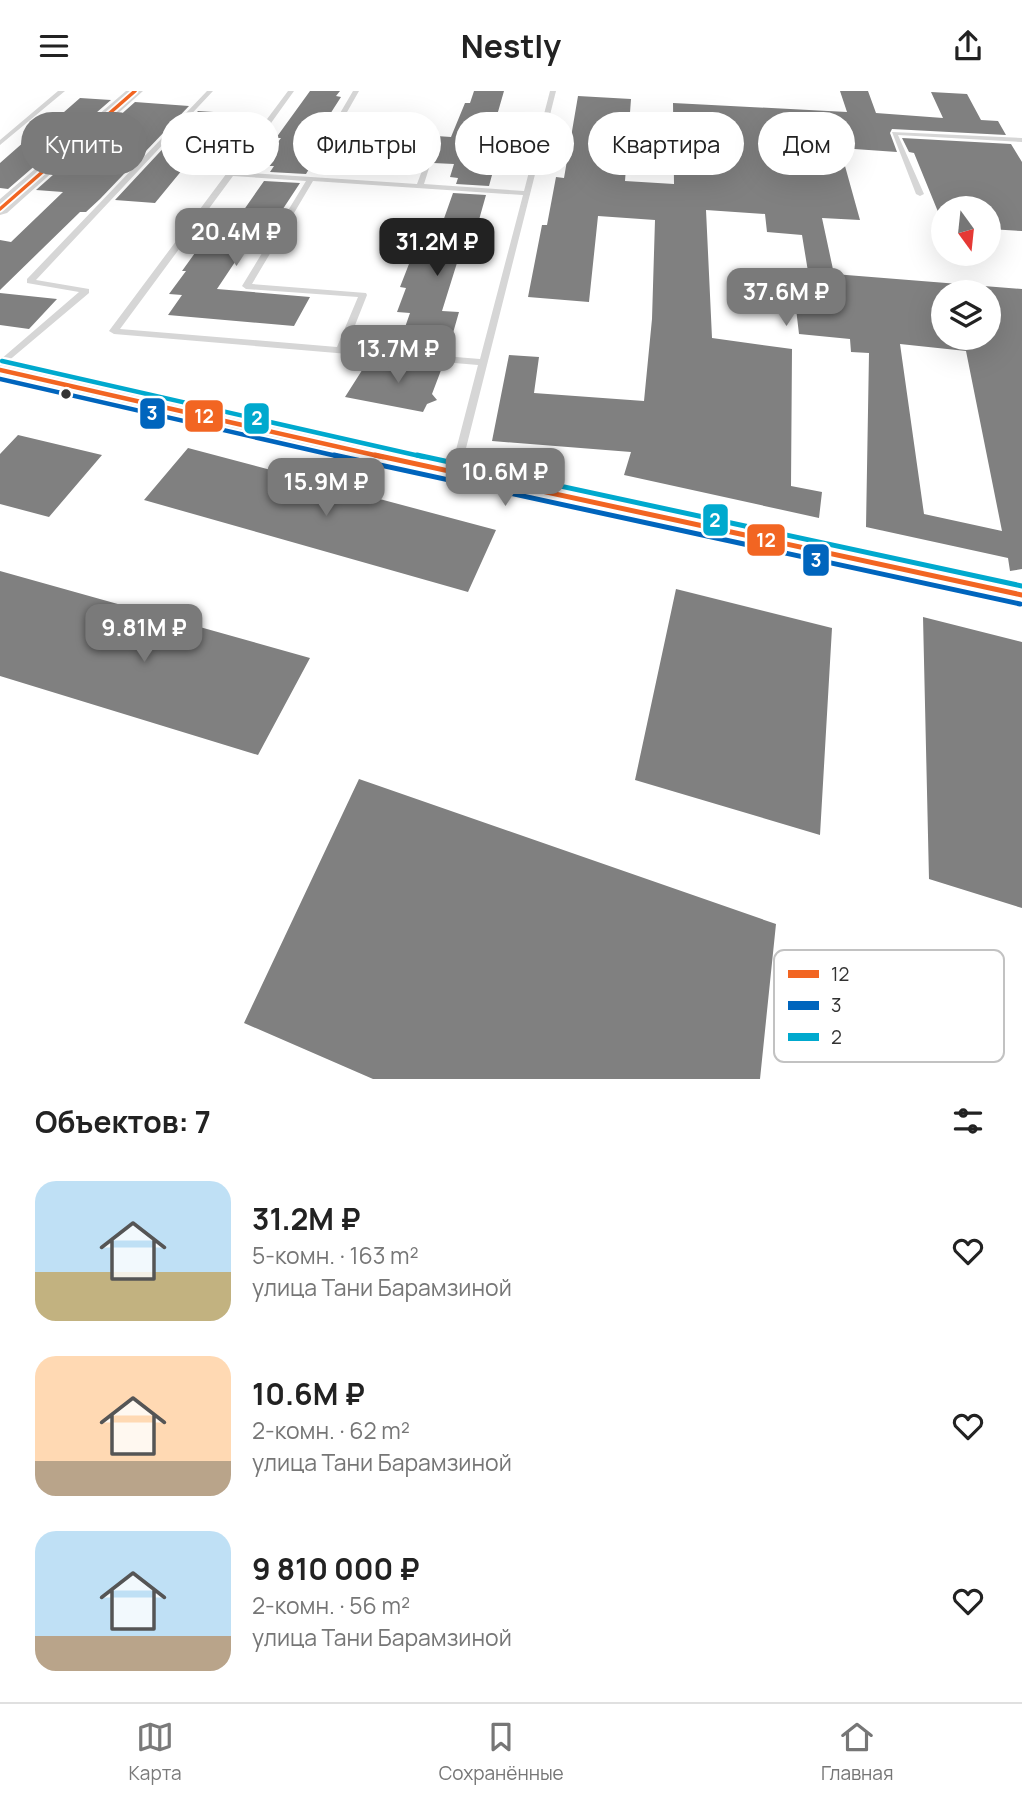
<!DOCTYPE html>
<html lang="ru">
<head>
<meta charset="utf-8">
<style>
  :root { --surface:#fff; --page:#f6f6f6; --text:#222; --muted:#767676; --line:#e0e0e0; --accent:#7a7a7a }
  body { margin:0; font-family:Manrope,sans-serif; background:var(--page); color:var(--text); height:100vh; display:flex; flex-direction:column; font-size:26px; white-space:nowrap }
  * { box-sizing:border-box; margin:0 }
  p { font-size:23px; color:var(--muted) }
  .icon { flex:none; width:38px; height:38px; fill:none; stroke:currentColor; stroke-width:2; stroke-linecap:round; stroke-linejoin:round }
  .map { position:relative; height:988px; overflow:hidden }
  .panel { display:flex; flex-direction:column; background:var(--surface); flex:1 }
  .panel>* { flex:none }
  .guide { position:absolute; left:21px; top:21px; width:980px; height:63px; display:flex; gap:14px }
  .needle { width:46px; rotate:165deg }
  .buttons { position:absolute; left:931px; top:105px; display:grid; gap:14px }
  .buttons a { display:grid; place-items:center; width:70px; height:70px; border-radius:50%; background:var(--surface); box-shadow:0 7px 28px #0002; font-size:35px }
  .price { position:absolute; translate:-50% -60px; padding:0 16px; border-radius:14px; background:var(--accent); color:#fff; font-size:23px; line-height:46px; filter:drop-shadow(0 2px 4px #0008) }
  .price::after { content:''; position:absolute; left:50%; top:42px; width:21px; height:16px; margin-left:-10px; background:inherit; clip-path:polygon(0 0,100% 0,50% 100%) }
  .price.active { background:#222; color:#fff }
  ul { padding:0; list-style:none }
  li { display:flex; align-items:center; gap:21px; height:175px; padding:0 35px }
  li span { display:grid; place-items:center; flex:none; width:196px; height:140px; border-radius:21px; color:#555 }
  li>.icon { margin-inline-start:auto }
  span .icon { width:84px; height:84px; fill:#fffc; stroke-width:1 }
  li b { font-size:30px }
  h2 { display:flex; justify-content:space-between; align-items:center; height:84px; padding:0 35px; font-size:30px }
  .tag { padding:0 24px; border-radius:32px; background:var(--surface); box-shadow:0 7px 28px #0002; font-size:24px; line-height:63px }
  .tag.active { background:var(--accent); color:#fff }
  header { display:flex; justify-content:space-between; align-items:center; height:91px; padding:0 35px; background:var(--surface); font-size:32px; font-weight:700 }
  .menu { display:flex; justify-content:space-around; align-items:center; height:98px; border-top:2px solid var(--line); background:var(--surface); font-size:19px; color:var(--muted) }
  .menu a { display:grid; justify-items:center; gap:4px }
  .menu .active { color:var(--accent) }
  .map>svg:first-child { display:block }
</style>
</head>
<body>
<header><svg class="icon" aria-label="menu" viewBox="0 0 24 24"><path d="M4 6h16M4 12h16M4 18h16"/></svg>Nestly<svg class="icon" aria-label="share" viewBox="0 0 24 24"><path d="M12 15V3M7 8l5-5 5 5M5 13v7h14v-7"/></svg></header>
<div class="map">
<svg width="1022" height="988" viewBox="0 0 1022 988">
  <rect width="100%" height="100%" fill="#fff"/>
  <path fill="#808080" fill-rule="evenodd" d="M310 0H340L336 5 341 6 307 59 320 60 306 83 270 81 274 75H267L275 63H269L281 47H276Z
    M474 0H504L483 73H495L489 95 456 93 458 87 450 86 454 73 433 72 438 59 435 55 402 53 407 43 451 46 465 12H470Z
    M840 0H868L876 22 943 27 931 1 967 3 981 29 998 30 1006 44 892 38 890 42 897 61 840 57 860 129 822 127 834 183 1022 198V478L1010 480 1008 467 866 436 869 262 851 261 850 248 799 243 795 209 813 211 802 144 767 141 765 123 706 119 712 247 792 258 791 395 822 401 819 427 624 384 631 361 492 350 509 264 539 266 534 302 644 310 652 228 655 129 598 125 589 211 528 206 542 134H547L556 86 564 87 578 5 631 8 625 90 674 93 673 12 847 21ZM943 201H989V247H943ZM900 253 966 260 1002 440 924 423Z
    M80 7 111 9 8 98 0 97V72L25 50H31Z
    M135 11 189 15 100 108 86 121H80L0 199V149L11 151 63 101 36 99Z
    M198 20 229 22 155 112 115 109Z
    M902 47 1011 53 1022 71V140L989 138V117H943V133L914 62 909 61Z
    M264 90 300 92 275 130 263 129 217 198 310 206 294 235 168 224 182 204 169 203 186 180H182L210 141H215L229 122 241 123Z
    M453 102 486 104 475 143H466L442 220 459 221 447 263 397 259 410 222 397 221 406 197 400 196 416 155 422 156 429 136H441Z
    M0 202 57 208 29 238 0 234Z
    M393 269 443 274 432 303 437 309 427 313 423 321 345 306 366 273 390 277Z
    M18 344 102 364 49 426 0 413V363Z
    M188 357 496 439 468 501 144 409Z
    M0 480 310 567 258 664 0 585Z
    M676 498 832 537 820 744 635 689Z
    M923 526 1022 551V817L929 788Z
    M359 688 776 833 760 988H373L244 932Z"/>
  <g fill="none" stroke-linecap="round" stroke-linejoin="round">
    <path fill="#d6d6d6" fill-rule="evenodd" d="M58 0H65L0 54V49Z
      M207 0H213L36 189 89 198V202L0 277V269L79 201 27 192V188Z
      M288 0H294L236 81 417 93 429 61 325 55 322 53 353 0H359L330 51 435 58 424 93 524 100 550 0H556L459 385H451L450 382 478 274 114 243 109 240ZM233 85 306 90 242 195 246 198 358 206 337 256 120 238ZM313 90 523 104 480 268 346 257 367 204 366 202 252 193Z
      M892 41 1022 47V51L898 44 924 103 920 105 916 103Z"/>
    <path fill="#d6d6d6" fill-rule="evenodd" d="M126 0H143L7 122 0 124V108Z
      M0 271 455 372 1022 491V517L455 392 0 287Z"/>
    <g stroke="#fff" stroke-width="7">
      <path id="bus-1-far2" d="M0 118 135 0"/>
    </g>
    <g stroke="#fff" stroke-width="9">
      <path id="bus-1-far1" d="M0 279 383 366"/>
    </g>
    <g stroke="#fff" stroke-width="10">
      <path id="bus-1" d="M375 364 1022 504"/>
    </g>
    <g stroke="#fff" stroke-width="9">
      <path id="bus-2-far1" d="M0 288 341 366"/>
    </g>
    <g stroke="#fff" stroke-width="10">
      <path id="bus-2" d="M334 364 1020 513"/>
    </g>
    <g stroke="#fff" stroke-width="9">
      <path id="bus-3-far1" d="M2 270 424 366"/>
    </g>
    <g stroke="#fff" stroke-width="10">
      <path id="bus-3" d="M417 364 1022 495"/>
    </g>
    <use href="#bus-1-far2" stroke="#f26522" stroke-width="3.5"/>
    <use href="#bus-1-far1" stroke="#f26522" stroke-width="4.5"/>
    <use href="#bus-1" stroke="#f26522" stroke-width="5"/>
    <use href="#bus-2-far1" stroke="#0065bd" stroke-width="4.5"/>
    <use href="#bus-2" stroke="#0065bd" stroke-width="5"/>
    <use href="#bus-3-far1" stroke="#00a9ce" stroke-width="4.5"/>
    <use href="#bus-3" stroke="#00a9ce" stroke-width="5"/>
  </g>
  <circle fill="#323232" stroke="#fff" stroke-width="2.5" cx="66" cy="303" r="6"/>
  <rect x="774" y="859" width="230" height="112" rx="10" fill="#fff" stroke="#c2c2c2" stroke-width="2"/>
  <rect x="788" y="879" width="31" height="8" fill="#f26522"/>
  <rect x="788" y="910" width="31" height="9" fill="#0065bd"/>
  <rect x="788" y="942" width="31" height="8" fill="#00a9ce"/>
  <g font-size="19" fill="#323232">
    <text x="831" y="890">12</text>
    <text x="831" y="921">3</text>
    <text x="831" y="953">2</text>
  </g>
  <g stroke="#fff" stroke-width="2.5">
    <rect x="139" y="306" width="27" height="33" rx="7" fill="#0065bd"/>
    <rect x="184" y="308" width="40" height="34" rx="7" fill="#f26522"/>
    <rect x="243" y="311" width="27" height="33" rx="7" fill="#00a9ce"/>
    <rect x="702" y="412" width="27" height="34" rx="7" fill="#00a9ce"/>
    <rect x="746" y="432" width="40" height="34" rx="7" fill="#f26522"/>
    <rect x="802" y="452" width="28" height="34" rx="7" fill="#0065bd"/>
  </g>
  <g font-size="19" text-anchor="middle" font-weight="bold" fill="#fff">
    <text x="152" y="329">3</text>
    <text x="204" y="332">12</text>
    <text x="257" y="334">2</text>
    <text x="715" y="436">2</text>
    <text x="766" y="456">12</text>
    <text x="816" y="476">3</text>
  </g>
</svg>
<div class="buttons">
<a><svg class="needle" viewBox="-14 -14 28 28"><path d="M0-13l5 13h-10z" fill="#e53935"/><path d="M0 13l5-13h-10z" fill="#767676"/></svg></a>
<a><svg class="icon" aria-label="layers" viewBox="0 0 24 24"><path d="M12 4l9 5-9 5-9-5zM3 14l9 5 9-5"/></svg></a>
</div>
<b class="price" style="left:236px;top:177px">20.4M ₽</b>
<b class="price active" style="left:437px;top:187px">31.2M ₽</b>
<b class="price" style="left:786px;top:237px">37.6M ₽</b>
<b class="price" style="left:398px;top:294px">13.7M ₽</b>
<b class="price" style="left:505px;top:417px">10.6M ₽</b>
<b class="price" style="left:326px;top:427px">15.9M ₽</b>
<b class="price" style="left:144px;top:573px">9.81M ₽</b>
<div class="guide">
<a class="tag active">Купить</a>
<a class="tag">Снять</a>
<a class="tag">Фильтры</a>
<a class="tag">Новое</a>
<a class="tag">Квартира</a>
<a class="tag">Дом</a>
</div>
</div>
<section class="panel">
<h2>Объектов: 7<svg class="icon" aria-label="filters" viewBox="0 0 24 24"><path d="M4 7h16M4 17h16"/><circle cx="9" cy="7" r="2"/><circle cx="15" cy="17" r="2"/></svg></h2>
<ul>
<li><span style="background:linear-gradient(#bfe0f5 65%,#c2b280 0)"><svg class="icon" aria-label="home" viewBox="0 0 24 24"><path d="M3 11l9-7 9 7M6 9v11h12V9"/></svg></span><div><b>31.2M ₽</b><p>5-комн. · 163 m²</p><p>улица Тани Барамзиной</p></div><svg class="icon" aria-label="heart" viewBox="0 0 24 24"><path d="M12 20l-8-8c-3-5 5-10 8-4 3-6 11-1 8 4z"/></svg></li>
<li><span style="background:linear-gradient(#ffd9b3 75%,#b9a48a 0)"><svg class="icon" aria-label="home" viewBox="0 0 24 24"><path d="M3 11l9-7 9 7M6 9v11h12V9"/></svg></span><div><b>10.6M ₽</b><p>2-комн. · 62 m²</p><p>улица Тани Барамзиной</p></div><svg class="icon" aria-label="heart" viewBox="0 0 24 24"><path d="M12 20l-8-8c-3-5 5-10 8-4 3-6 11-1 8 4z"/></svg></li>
<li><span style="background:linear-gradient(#bfe0f5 75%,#b9a48a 0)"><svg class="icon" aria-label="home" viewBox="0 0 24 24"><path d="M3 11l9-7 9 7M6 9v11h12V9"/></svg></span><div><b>9 810 000 ₽</b><p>2-комн. · 56 m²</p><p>улица Тани Барамзиной</p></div><svg class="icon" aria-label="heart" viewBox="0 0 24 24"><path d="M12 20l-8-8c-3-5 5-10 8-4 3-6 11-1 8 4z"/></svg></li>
</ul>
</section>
<nav class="menu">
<a class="active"><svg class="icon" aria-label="map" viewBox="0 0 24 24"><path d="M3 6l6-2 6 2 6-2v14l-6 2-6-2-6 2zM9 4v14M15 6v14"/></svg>Карта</a>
<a><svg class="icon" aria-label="saved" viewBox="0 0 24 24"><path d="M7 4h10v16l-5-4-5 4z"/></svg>Сохранённые</a>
<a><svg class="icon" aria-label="home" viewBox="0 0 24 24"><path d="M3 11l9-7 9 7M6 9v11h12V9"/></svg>Главная</a>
</nav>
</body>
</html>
